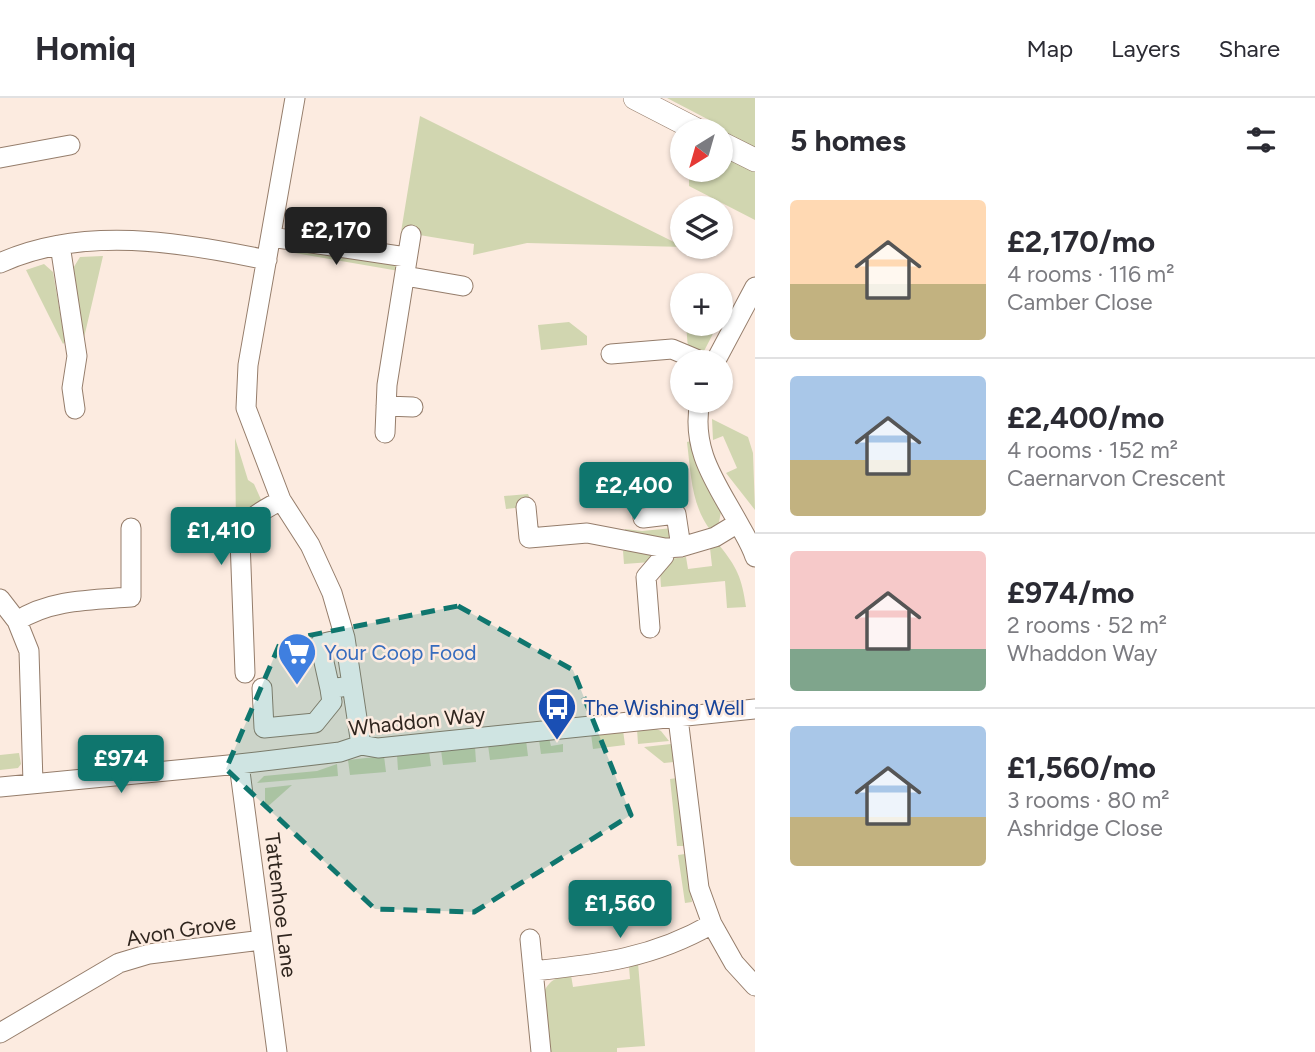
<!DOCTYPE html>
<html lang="en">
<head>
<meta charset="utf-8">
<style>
  :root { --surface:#fff; --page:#f7f7f7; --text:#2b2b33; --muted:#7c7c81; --line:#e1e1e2; --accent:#0f766e }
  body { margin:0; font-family:Figtree,sans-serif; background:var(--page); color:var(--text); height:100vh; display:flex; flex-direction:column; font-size:26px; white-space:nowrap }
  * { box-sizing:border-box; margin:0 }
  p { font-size:23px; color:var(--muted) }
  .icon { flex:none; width:38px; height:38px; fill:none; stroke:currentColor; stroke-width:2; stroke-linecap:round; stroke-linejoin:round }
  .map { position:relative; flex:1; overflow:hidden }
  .drawer { display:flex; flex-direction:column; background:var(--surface); width:560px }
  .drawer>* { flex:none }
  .needle { width:46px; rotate:217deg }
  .tools { position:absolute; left:670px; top:21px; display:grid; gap:14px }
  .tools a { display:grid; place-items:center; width:63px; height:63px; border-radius:50%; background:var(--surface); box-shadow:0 2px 5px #0004; font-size:35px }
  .price { position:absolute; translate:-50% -60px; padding:0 16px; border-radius:7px; background:var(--accent); color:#fff; font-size:23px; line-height:46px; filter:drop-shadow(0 2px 4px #0008) }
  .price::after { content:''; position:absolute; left:50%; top:42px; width:21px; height:16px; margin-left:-10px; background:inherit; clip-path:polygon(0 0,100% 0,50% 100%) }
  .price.active { background:#222; color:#fff }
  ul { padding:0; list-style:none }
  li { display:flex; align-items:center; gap:21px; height:175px; padding:0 35px }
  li+li { border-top:2px solid var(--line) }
  li span { display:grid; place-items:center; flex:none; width:196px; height:140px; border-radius:7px; color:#555 }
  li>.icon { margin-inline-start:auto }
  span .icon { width:84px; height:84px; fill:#fffc; stroke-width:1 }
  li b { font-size:30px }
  h2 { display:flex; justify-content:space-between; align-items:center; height:84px; padding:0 35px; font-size:30px }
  header { display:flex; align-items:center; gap:42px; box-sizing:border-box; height:98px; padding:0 35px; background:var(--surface); border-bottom:2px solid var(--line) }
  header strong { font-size:33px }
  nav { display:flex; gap:38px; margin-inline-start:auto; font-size:24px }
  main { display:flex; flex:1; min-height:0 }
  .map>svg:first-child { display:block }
</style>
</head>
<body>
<header>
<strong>Homiq</strong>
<nav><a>Map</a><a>Layers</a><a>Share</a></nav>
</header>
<main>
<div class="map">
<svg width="755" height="954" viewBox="0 0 755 954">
  <rect width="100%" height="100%" fill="#fcebe0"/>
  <path fill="#d1d6b0" d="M667 0H755V53L713 30 715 25Z
    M420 18 684 149 527 145 473 157 474 146 401 134Z
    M721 55 755 73V122L689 88V72H721Z
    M290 147 391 164 397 167 399 173 289 154Z
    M103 158 83 244 72 172 80 159Z
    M44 166 53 174 65 244 63 246 26 172Z
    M569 224 587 238V247L541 252 538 227Z
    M686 226H718L703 255 688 251Z
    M712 321 748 339 753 355 755 412 726 375 737 370 723 338 713 342Z
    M235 340 248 382 254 386 263 406 236 429Z
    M691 343 721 414 719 424 711 433C691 407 691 376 687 344Z
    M528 396 533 408 506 411 504 398Z
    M673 430 670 443 624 435 625 431 642 433Z
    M719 447C737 469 742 480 746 509L727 510 725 483 661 489 660 474 669 461 686 459 688 471 712 468 710 450Z
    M631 452 654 458 651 464 624 466 623 453Z
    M652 629 661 633 669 643 638 646 637 631Z
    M623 632 625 647 593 651 591 636Z
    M549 640 551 648 563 646V654L541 656 539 642Z
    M526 642 528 658 490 662 488 647Z
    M671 646 674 664 664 665 644 649Z
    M475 649 476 664 443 667 441 652Z
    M429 653 431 668 398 672 397 657Z
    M19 655 21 666 18 670 0 672V657Z
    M384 658 386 674 350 677 348 662Z
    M337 666 338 678 257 685 264 678 317 673Z
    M677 680 684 748H677L670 681Z
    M292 687 265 711V690Z
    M685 756 692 804 685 805 678 757Z
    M638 865 645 948 617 950V954H548C545 924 528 880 571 877L573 889 630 881 629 869Z"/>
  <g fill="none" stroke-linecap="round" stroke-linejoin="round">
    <g stroke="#957d6b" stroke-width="21">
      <path id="minor" d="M295 0 248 267 246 310 281 402 310 447 332 495 345 540 361 647
        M0 60 70 47
        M271 139 406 159
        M60 147 77 258 72 290 75 311
        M0 165C83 127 181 144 267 162
        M405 178 463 188
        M611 256 672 251 703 264
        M715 264 755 189
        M700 303C690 354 718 387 741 430 746 439 752 449 755 459
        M386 308 413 309
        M385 335 387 287 411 137
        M526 409 529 440 587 435 665 450 681 449 715 439 738 425
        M643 420 676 416 681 449
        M0 501 17 523 29 553 33 685
        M17 523C51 501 92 502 131 499V430
        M650 530 646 479 664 458 665 450
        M245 575 240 442C243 420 263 413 281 402
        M342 589 330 591 320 546 345 540
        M262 590 264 630 315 625 332 604 330 591
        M678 620 699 790 712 826 734 865 755 888
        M239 666 277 954
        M0 689 239 666 340 654 361 647 378 650 755 611
        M530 841 541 954
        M533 873C600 866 653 860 712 826
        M0 935 119 865 149 856 262 842"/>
    </g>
    <g stroke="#957d6b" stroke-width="24">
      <path id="major" d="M635 0 699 33
        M721 45 755 62"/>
    </g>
    <use href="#minor" stroke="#fff" stroke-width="19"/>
    <use href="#major" stroke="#fff" stroke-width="23"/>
  </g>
  <path fill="#0f766e" fill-opacity="0.2" stroke="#0f766e" stroke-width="5" stroke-dasharray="14 9" stroke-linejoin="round" d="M458 508 573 572 631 717 474 814 375 811 226 671 281 543Z"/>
  <defs>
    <g id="supermarket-pin" transform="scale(2.0125)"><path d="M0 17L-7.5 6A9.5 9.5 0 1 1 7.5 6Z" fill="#3f7fe0" stroke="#fcebe0"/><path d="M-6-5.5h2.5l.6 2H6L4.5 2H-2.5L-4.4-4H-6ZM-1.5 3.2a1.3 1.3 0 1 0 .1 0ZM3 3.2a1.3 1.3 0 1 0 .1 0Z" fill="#fff"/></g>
    <g id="bus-pin" transform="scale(2.0125)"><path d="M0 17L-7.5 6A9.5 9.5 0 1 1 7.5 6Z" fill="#1a4fb4" stroke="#fcebe0"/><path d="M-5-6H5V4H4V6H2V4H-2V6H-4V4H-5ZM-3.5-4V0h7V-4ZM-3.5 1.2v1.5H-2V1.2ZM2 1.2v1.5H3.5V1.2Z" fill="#fff"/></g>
  </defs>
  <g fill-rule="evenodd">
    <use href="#supermarket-pin" x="297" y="554"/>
    <use href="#bus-pin" x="557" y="609"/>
  </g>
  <g text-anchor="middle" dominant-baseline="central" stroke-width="5" stroke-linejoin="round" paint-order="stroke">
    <g font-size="21" fill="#366cbe" stroke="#fcebe0" text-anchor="start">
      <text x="324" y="554">Your Coop Food</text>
    </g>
    <g font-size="21" fill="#164399" stroke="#fcebe0" text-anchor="start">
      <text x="584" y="609">The Wishing Well</text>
    </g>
    <g font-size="21" fill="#2f251e" stroke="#fcebe0">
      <text transform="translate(417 623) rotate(-6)">Whaddon Way</text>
      <text transform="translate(281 807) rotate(83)">Tattenhoe Lane</text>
      <text transform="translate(181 832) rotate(-9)">Avon Grove</text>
    </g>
  </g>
</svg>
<div class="tools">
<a><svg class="needle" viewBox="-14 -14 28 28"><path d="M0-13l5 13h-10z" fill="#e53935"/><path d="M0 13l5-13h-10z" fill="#7c7c81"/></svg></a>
<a><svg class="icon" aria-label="layers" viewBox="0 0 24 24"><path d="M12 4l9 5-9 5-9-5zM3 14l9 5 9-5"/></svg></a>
<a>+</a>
<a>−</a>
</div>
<b class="price active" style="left:336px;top:169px">£2,170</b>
<b class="price" style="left:634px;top:424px">£2,400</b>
<b class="price" style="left:221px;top:469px">£1,410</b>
<b class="price" style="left:121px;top:697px">£974</b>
<b class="price" style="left:620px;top:842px">£1,560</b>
</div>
<section class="drawer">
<h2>5 homes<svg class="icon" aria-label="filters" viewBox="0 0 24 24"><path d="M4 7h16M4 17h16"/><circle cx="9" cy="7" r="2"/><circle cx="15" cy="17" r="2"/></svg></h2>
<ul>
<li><span style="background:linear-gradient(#ffd9b3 60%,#c2b280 0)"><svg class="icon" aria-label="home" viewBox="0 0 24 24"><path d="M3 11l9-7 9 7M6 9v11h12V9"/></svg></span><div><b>£2,170/mo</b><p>4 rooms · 116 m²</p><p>Camber Close</p></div></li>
<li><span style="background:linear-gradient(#a9c7e8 60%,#c2b280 0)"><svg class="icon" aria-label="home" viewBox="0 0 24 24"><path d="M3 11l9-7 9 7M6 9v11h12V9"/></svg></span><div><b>£2,400/mo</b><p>4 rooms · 152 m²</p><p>Caernarvon Crescent</p></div></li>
<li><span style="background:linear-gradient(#f6c9c9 70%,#7fa58c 0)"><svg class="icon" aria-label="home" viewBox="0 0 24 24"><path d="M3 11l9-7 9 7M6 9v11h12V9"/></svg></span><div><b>£974/mo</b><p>2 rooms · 52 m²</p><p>Whaddon Way</p></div></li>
<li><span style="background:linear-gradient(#a9c7e8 65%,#c2b280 0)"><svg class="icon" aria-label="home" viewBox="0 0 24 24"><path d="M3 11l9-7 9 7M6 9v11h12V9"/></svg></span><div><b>£1,560/mo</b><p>3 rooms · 80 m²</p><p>Ashridge Close</p></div></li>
</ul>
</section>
</main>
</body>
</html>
